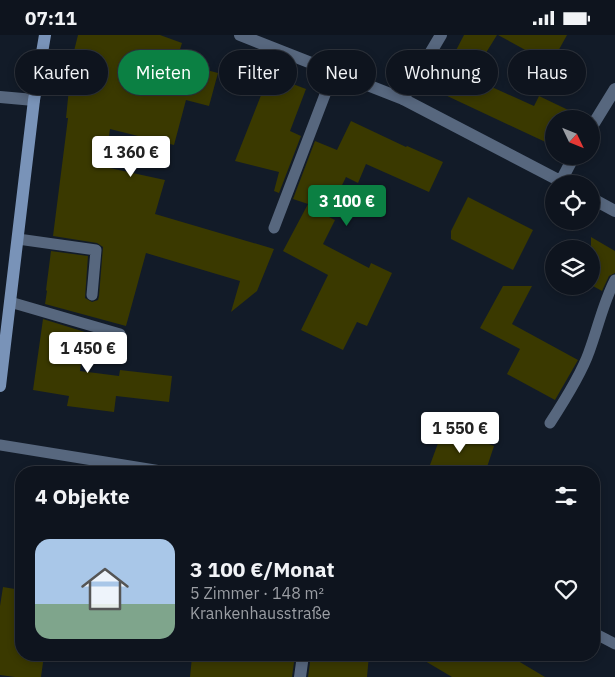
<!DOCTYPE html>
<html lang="de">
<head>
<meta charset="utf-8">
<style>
  :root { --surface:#0e141e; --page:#1c212b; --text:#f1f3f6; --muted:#9b9ea4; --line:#2e333c; --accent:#0b8043 }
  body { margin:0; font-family:"IBM Plex Sans",sans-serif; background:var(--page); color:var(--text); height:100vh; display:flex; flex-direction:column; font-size:19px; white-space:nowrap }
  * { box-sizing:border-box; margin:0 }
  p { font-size:16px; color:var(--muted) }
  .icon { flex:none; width:28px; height:28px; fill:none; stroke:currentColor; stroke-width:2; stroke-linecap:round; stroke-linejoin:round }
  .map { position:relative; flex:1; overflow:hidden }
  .drawer { position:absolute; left:15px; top:431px; width:585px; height:195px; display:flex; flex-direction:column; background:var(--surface); border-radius:20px; box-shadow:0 2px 8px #0003,0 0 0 1px var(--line) }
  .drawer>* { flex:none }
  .hud { position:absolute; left:15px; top:15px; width:585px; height:45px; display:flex; gap:10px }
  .needle { width:32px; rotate:133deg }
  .fabs { position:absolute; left:545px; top:75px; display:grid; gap:10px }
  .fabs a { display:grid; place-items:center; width:55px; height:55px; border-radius:50%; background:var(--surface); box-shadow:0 2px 8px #0003,0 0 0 1px var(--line); font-size:25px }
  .price { position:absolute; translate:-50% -42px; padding:0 11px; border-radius:5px; background:#fff; color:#222; font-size:16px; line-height:32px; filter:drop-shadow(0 1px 2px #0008) }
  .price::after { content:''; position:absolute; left:50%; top:30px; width:15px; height:11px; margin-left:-8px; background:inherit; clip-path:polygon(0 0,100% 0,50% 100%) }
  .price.active { background:var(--accent); color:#fff }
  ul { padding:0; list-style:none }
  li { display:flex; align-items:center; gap:15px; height:125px; padding:0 20px }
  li+li { border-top:1px solid var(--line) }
  li span { display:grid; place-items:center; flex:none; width:140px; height:100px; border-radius:15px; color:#555 }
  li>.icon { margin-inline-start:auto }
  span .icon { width:60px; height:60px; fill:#fffc; stroke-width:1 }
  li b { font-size:21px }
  h2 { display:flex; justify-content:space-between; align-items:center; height:60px; padding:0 20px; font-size:21px }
  .chip { padding:0 18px; border-radius:22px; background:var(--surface); box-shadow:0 2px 8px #0003,0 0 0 1px var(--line); font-size:18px; line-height:45px }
  .chip.active { background:var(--accent); color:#fff }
  .status { display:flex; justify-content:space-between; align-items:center; height:35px; padding:0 25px; background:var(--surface); direction:ltr }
  .status svg { height:14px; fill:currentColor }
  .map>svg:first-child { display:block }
</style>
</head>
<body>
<div class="status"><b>07:11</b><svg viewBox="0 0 49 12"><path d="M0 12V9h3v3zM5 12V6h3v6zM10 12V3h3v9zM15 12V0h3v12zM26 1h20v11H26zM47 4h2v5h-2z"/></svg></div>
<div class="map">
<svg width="615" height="642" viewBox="0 0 615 642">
  <rect width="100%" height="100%" fill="#121b28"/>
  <path fill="#3a3900" d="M78 0H160L182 8 176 27 218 38 209 71 186 65 174 110 110 94 105 132 165 145 155 179 274 214 257 256 231 277 240 246 146 218 126 291 45 269 47 256 46 255 51 216 88 221 85 263 92 267 98 265 99 261 103 212 97 208 53 201 68 83H66L72 24Z
    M464 0H497L476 34 479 35 474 44 534 71 539 61 587 84H554V111L426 51 442 18 452 23Z
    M498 0H567L551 29Z
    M269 40 306 54 290 96 301 101 279 158 274 156 279 137 235 126Z
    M351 86 406 112 407 111 443 127 429 157 366 129 358 148 346 142 327 181 335 185 323 209 369 233 371 228 392 238 367 291 357 287 343 315 301 295 328 240 283 216 308 169 293 164 315 106 337 115Z
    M468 162 533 195 513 235 451 204V196Z
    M591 202 615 216V238L609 241 602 256 591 250Z
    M503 251H532L512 289 578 325 555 365 507 339 520 314 480 293Z
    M43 284 85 297 80 336 119 341 120 335 172 341 169 367 116 361 114 377 67 371 69 361 33 355Z
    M444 392 494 411 485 438H427Z
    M3 552 21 555V620H44L41 642H15L0 640V571Z
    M222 620H295L292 642H190L192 622 221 626Z
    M311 620H369L367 642H308Z
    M415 620H508L545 642H452Z"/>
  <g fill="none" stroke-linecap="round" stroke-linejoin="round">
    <path stroke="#57677e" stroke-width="11" d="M274 193 334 36
      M18 204 96 215 92 260
      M10 267 120 299
      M550 388C563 368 581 340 589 317 598 293 603 268 615 245
      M0 410 173 438
      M594 598 615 609"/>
    <path stroke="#57677e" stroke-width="12" d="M240 0 403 64 566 149
      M0 62 34 65
      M403 64 441 0
      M591 93 615 54
      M561 146 574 121
      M591 163 615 176
      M300 642 303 620"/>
    <path stroke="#7993b8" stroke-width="12" d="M0 351 34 65 45 0"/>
  </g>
</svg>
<div class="fabs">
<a><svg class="needle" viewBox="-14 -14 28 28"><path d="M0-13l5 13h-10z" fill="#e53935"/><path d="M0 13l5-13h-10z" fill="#9b9ea4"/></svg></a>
<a><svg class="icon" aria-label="locate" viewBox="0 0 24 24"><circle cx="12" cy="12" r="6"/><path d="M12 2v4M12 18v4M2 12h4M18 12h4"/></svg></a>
<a><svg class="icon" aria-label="layers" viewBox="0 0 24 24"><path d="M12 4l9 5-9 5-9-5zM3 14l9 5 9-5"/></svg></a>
</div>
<b class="price" style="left:131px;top:143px">1 360 €</b>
<b class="price active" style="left:347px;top:192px">3 100 €</b>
<b class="price" style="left:88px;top:339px">1 450 €</b>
<b class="price" style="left:460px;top:419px">1 550 €</b>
<div class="hud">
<a class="chip">Kaufen</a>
<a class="chip active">Mieten</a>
<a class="chip">Filter</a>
<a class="chip">Neu</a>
<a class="chip">Wohnung</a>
<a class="chip">Haus</a>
</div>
<section class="drawer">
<h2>4 Objekte<svg class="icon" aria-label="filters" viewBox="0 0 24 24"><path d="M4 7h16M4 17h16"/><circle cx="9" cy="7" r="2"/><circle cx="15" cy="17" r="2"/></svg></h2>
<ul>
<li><span style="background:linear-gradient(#a9c7e8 65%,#7fa58c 0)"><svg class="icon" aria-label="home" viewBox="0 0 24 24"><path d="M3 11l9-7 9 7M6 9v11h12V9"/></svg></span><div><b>3 100 €/Monat</b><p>5 Zimmer · 148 m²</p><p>Krankenhausstraße</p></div><svg class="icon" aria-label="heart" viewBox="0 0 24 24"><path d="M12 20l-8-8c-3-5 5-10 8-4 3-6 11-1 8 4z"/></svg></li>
</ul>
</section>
</div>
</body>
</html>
